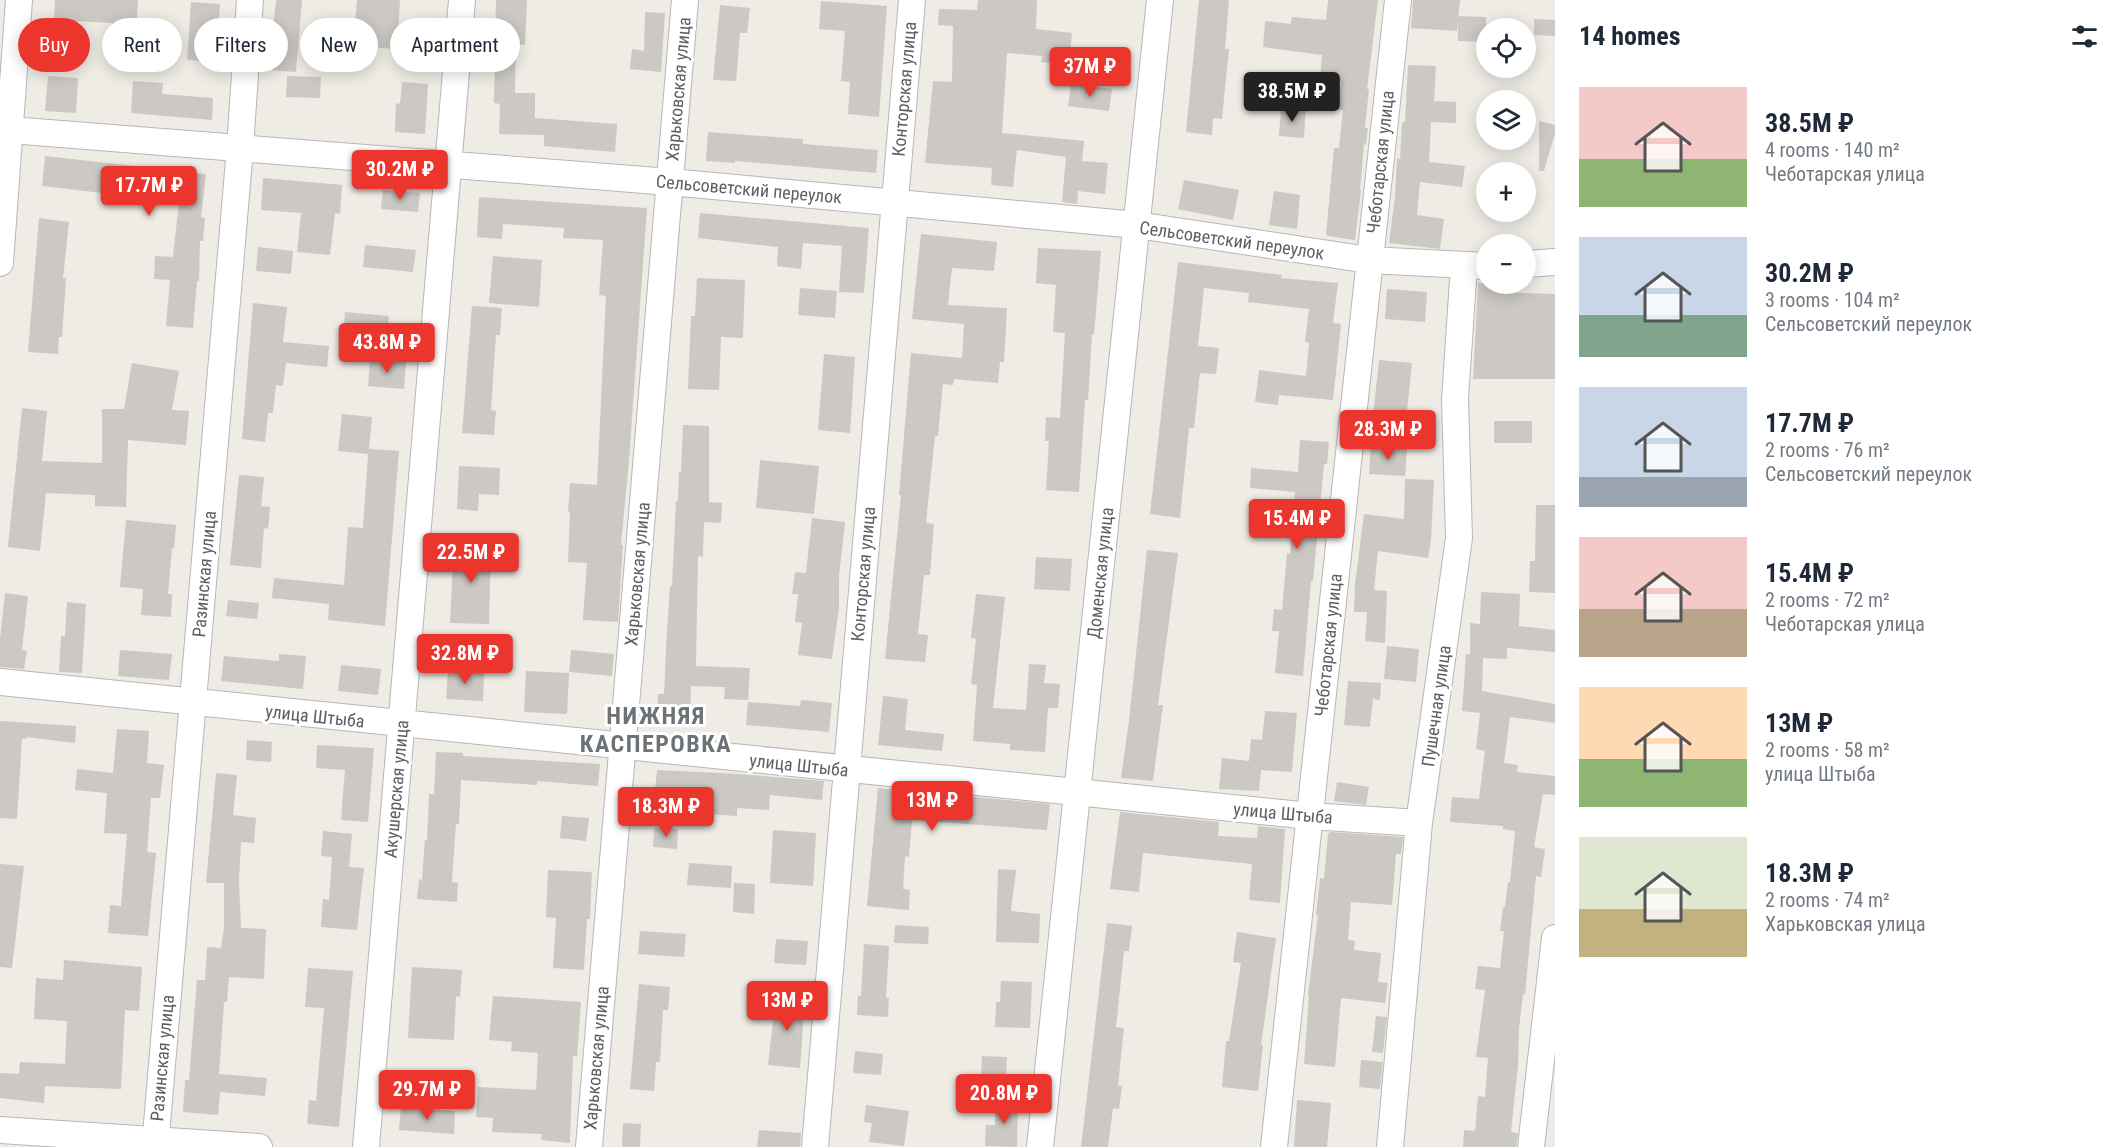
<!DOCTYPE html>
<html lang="en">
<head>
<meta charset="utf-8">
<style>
  :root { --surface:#fff; --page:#f2f2f3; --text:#1f2937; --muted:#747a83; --accent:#eb352d }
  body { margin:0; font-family:"Roboto Condensed",sans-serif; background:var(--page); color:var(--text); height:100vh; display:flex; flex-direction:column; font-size:22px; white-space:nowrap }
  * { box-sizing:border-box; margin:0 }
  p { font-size:20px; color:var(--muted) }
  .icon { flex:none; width:33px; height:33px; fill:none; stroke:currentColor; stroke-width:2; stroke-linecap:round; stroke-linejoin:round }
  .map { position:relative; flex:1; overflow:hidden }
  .sheet { display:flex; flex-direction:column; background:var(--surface); width:570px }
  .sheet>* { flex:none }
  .hud { position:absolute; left:18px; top:18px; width:570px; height:54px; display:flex; gap:12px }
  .buttons { position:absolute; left:1476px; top:18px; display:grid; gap:12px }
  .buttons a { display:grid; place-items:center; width:60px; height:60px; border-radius:50%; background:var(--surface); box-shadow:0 3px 15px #0003; font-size:30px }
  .price { position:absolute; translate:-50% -51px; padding:0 14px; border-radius:6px; background:var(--accent); color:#fff; font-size:20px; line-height:39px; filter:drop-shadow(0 2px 3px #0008) }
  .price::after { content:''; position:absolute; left:50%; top:36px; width:18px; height:14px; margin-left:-9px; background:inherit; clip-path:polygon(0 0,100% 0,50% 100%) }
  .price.active { background:#222; color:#fff }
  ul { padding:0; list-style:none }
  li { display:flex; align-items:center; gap:18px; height:150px; padding:0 24px }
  li span { display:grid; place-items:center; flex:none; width:168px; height:120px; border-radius:0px; color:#555 }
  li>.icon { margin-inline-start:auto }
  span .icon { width:72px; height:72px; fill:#fffc; stroke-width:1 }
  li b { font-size:26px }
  h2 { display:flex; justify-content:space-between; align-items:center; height:72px; padding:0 24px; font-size:26px }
  .tag { padding:0 21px; border-radius:27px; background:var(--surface); box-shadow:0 3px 15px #0003; font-size:21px; line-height:54px }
  .tag.active { background:var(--accent); color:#fff }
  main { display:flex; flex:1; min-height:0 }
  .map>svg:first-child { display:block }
</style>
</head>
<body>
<main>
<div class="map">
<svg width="1555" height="1147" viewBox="0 0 1555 1147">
  <rect width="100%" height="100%" fill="#eeece4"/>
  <path fill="#ccc8c3" d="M55 0H138L136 33 112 31V23L54 20Z
    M276 0H302L296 72 269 70Z
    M357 0H400L397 49 353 46Z
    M496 0H527L525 45 516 44 515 93H535V118L617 124 615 152 544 146V135L499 134 500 104 494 103Z
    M978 0H1037L1036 29 1072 33 1069 65 1041 62 1042 56 1007 53 1002 133 1084 141 1082 161 1108 163 1105 194 1078 191 1077 204 1062 202 1066 157 1017 150 1013 187 991 185 992 168 925 163 933 81 952 82 953 26 938 25 939 9 977 10Z
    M1199 0H1229L1225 49H1229L1222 119 1213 118 1212 135 1186 132Z
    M1328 0H1378L1367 89H1369L1365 128H1368L1366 145 1364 144 1360 190H1361L1355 240 1328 236 1326 234 1334 148H1339L1343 110H1338L1341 82 1320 80 1322 55 1263 47 1265 21 1291 24 1292 17 1326 20Z
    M1413 0H1460L1457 31 1411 28Z
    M821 1 887 6 879 117 848 114 850 82 841 81 845 31 819 29Z
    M191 2 220 4 216 62 187 60Z
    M720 5 750 8 747 33H740L736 81 713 80Z
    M645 12 665 13 661 72 630 69 632 49 644 51Z
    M1458 16 1486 17V42L1458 41Z
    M1534 19 1555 20V36L1534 35Z
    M1408 65 1436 66 1434 101 1456 102V123L1431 122 1429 162 1465 166 1462 187 1420 182 1417 215 1444 219 1440 249 1389 243 1395 197 1397 158 1400 159 1402 122H1405Z
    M48 76 78 78 76 113 45 111Z
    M287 76 321 77 320 98 286 97Z
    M133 81 163 83 162 94 213 98 212 120 131 113Z
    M402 82 428 84 425 134 395 132 396 103 400 104Z
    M1071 84 1112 89 1109 111 1068 106Z
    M1281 107 1306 109 1304 138 1279 136Z
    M1539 121 1555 125V133L1544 171H1539Z
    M708 132 803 139V144L878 150 876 173 735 161V163L706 161Z
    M45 156 206 174 201 217 205 218 203 241H200L199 281H197L193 328 166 326 170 280 154 279 155 256 173 257 179 202 42 186Z
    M263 178 342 185 340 214 335 213 330 255 297 252 301 213 261 210Z
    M1184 180 1239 190 1233 220 1178 209Z
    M383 190 420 193 418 212 381 209Z
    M1274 191 1300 195 1297 229 1269 225Z
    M479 197 647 208 629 460 621 545H623L618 622 583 620 587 563 568 562 570 512H568L570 483 597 485 606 296 599 295 603 240 563 238 564 228 503 224 502 239 477 237Z
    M700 213 869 228 864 293 839 292 842 246 803 243 801 269 777 266 778 247 698 238Z
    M39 218 69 222 63 278H66L62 337H59L58 354 28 352Z
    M921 234 997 242 994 271 952 268 948 305 1007 308 1004 362H1000L998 383 954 379 953 385 943 384 938 436H935L926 523 934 524 930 575H924L918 634 928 635 925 662 885 659 901 495H899L911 353 962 358 964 324 912 319Z
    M365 245 416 250 413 272 363 267Z
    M258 247 293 251 291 274 256 271Z
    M1038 248 1101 251 1094 335 1092 334 1088 400H1085L1079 492 1046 490 1049 441H1045L1046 417 1060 418 1065 333 1053 332 1056 285 1036 283Z
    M493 256 542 260 539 307 489 303Z
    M1178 262 1282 275 1281 278 1338 283 1333 323 1341 324 1333 400 1279 395 1278 405 1255 402 1259 370 1306 376 1309 343 1305 342 1309 309 1248 302 1249 293 1204 288 1198 346 1219 348 1216 374 1200 373 1194 428H1189L1180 518 1150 514Z
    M697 278 745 280 743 338 721 337 719 390 688 389 691 316H695Z
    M1478 283 1497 284 1496 292 1555 294V379H1473Z
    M800 288 837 291 835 318 798 315Z
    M1387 289 1427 292 1425 322 1385 319Z
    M253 303 287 307 283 342 329 346 327 367 286 363 283 386 276 385 273 413H268L265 442 242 439Z
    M472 306 502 308 500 335H496L491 410 496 411 494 435 462 433Z
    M345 312 389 316 385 357 342 353Z
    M824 354 855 357 850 433 818 430Z
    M370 359 406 362 404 389 368 386Z
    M1379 360 1412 363 1406 421 1373 417Z
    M132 363 179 371 172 410 189 411 186 445 128 440 126 507 95 506V495L46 493 40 551 8 547 22 408 47 411 42 461 102 463V409H124Z
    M342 414 372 417 369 449 399 451 385 626 328 620 329 604 272 598 274 578 344 585 348 527 363 528 368 454 338 451Z
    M1494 421H1532V443H1494Z
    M683 425 709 426V502L722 503 721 523 704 522 703 557 698 556 696 666 750 668 748 700 724 699 725 687 691 686 690 720 657 719 658 694H664L667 629 670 586H672L676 501H678L679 472H681Z
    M1300 440 1329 442 1327 464H1324L1313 581H1311L1303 676 1275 673 1279 631H1272L1274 609 1282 610 1287 553 1290 554 1295 492 1250 488 1251 468 1298 472Z
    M1371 445 1407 448 1405 476 1369 474Z
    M760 460 819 466 814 514 756 508Z
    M459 466 500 468 499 495 479 494 478 511 457 509Z
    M239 475 264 477 261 506 270 507 268 529 264 528 261 568 230 565Z
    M1405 479 1434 480 1431 539 1428 558 1378 551 1374 590 1387 591 1385 643 1365 641 1367 612H1354L1355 584 1364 514 1404 519Z
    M1536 505H1555V593L1529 592 1530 561H1535Z
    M812 518 845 522 839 577V607L832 659 798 655 802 623 795 622 798 594H792L795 572 806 573Z
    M126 520 176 525 174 548H172L168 594H172L171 617 141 615 143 589 120 587Z
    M454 543 491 545 489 624 450 623Z
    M1147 550 1178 553 1158 705H1163L1153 781 1121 778 1129 720Z
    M1036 557 1072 559 1070 591 1034 589Z
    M1481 592 1520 594 1519 626 1555 630V652L1507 648V659L1483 658 1482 691 1555 704V723L1510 717 1504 763 1518 765 1517 772 1555 776V795L1543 794 1534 847 1545 849 1541 877 1536 876 1525 994H1523L1519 1029 1518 1066 1511 1132 1518 1133 1516 1147H1463L1464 1130 1475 1131 1478 1096 1485 1097 1488 1058 1476 1057 1485 990 1475 989 1478 966 1500 968 1504 931H1500L1503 907H1505L1508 882H1510L1515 831 1503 829V826L1450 822 1452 797 1479 799 1485 751 1476 749 1480 713 1462 711 1466 654H1470V623L1480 624Z
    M5 593 28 596 22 650 27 651 24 669 0 667V639Z
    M976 594 1005 597 993 708 1026 710 1029 664 1046 665 1044 683 1060 684 1058 708H1048L1045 752 1010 750V744L973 741 977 685 971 684 976 639 971 638Z
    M228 600 259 603 257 619 226 616Z
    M67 602 86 604 82 673 59 672 61 636H65Z
    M1387 646 1419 649 1416 682 1384 679Z
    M120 650 172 654 169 680 118 676Z
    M571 650 614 654 612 676 569 672Z
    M279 654 306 656 303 689 221 681 224 656 279 661Z
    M341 665 381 669 378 695 338 691Z
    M448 669 484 671 483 701 446 699Z
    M526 671 569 673 567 714 524 712Z
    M1348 681 1381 683 1380 700 1373 699 1370 727 1344 725Z
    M883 696 908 699 905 730 944 734 942 751 878 745Z
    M801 700 832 703 829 732 746 725 748 702 800 706Z
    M1265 711 1297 713 1292 772 1261 770 1259 791 1219 789 1222 758 1249 761 1251 739 1262 740Z
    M0 721 76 726 75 743 26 737V739H22L17 819 0 818Z
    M117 729 149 731 147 763 164 765 160 798H151L147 852 156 853 148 936 108 933 110 905 121 906 127 834 104 833 107 793 75 790 77 769 113 773Z
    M247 740 272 742 271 762 246 760Z
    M317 745 374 748 368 822 341 820 345 770 316 768Z
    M436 752 463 753V756L600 764 598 786 537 781V785L461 780 459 824H456L452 882 458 883 457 902 417 899 419 879 422 880 425 840H427L429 794H434Z
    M657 770 739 774 824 781 822 800 770 795 769 810 737 808V816L707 814 709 795 655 791Z
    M216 773 237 775 233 815 256 818 254 843 241 842 239 880 241 928 266 929 264 979 229 977 227 1002H224L219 1074 267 1078 265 1096 220 1092 218 1115 183 1112 185 1080H189L197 980H205L207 947 221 948 224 927V883H206Z
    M1337 782 1369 787 1366 805 1334 801Z
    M878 788 1050 804 1047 830 912 820 909 857 905 856 903 889 910 890 909 910 867 906Z
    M1120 812 1219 822 1218 836 1257 838 1258 826 1285 829 1280 903 1249 900 1252 864 1143 853 1139 892 1110 889Z
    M562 816 589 818 586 841 560 838Z
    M654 828 678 829 677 849 653 847Z
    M773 830 816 833 813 886 770 883Z
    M323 831 352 834 349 867 364 868 357 930 321 927 323 899 329 900 332 857 321 856Z
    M1330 832 1403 837 1401 854H1396L1392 905 1351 902 1348 940 1355 941 1354 950 1381 953 1378 982 1388 983 1385 1003 1341 998 1335 1067 1304 1064 1309 995H1308L1318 915H1316L1320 878 1324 879 1328 834Z
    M689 863 732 866 731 888 687 885Z
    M0 864 24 866 12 968 0 967Z
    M998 869 1016 870 1011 911 1040 914 1039 943 996 942Z
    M548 870 592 872 590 919H587L584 970 553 968 556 918 546 917Z
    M734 883 755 884 754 914 733 912Z
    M1107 923 1132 926 1129 951H1124L1116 1027 1124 1028 1118 1086H1122L1119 1109 1113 1108 1108 1147H1081Z
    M895 925 929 927 928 944 894 943Z
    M640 931 686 934 684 957 638 954Z
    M1237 932 1276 938 1261 1045H1263L1258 1091 1222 1087 1226 1041H1229L1241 963 1233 962Z
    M776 939 808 941 806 965 774 963Z
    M864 944 889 946 886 998H889L888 1017 857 1015 858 996H861Z
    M64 960 142 967 139 1011 125 1010 121 1089 45 1086 44 1103 0 1098V1073L19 1074 20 1062 65 1064 67 1021 34 1019 36 978 63 980Z
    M412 967 462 970 460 997 456 996 454 1040 408 1038Z
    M308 968 353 971 339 1127 307 1124 309 1100 316 1101 324 1008 305 1007Z
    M1001 981 1032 982 1030 1028 995 1027 996 1002H1000Z
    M639 984 670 987 668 1010H663L660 1062H656L654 1091 630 1089Z
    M493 996 581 1002 577 1056H573L570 1143 541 1140 542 1134 492 1132 493 1118 476 1117 478 1087 536 1090 538 1053 511 1051 512 1042 489 1040Z
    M776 996 805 998 800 1068 768 1065Z
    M1376 1016 1387 1017 1383 1053 1372 1052Z
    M855 1051 883 1054 881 1075 853 1073Z
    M982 1056 1007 1057 1006 1080 981 1079Z
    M1361 1060 1383 1062 1380 1089 1359 1087Z
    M996 1099 1018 1100 1017 1147 985 1146 986 1125H995Z
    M1297 1100 1331 1103 1327 1147H1294Z
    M866 1105 909 1111 904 1146 869 1142 872 1123 864 1122Z
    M401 1107 455 1111 454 1134 399 1130Z
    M623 1123 641 1124 640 1147H622Z
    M759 1130 801 1133 800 1147H757Z"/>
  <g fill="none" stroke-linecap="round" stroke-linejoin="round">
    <g stroke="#b4b7bb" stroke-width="28">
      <path id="minor" d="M10 130 670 182 1137 225 1369 260 1486 266
        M0 263 19 0
        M1526 264 1555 262
        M0 682 1310 816 1419 823
        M0 1130 259 1147
        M155 1147 240 148 250 0
        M366 1147 462 0
        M589 1147 685 0
        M815 1147 912 0
        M1040 1147 1160 0
        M1274 1147 1398 0
        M1390 1147 1419 823 1459 538 1455 399 1464 265
        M1531 1147 1555 938"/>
    </g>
    <use href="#minor" stroke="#fff" stroke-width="26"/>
  </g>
  <g text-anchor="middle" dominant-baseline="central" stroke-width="6" stroke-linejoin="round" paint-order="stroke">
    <g font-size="18" fill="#5c6064" stroke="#fff">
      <text transform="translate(678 89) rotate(-85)">Харьковская улица</text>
      <text transform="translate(904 89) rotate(-85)">Конторская улица</text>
      <text transform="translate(1380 162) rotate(-84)">Чеботарская улица</text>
      <text transform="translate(749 189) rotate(5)">Сельсоветский переулок</text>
      <text transform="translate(1232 240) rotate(8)">Сельсоветский переулок</text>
      <text transform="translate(1100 573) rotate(-84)">Доменская улица</text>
      <text transform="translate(204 574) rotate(-85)">Разинская улица</text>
      <text transform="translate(637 574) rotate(-85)">Харьковская улица</text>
      <text transform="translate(863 574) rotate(-85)">Конторская улица</text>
      <text transform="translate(1328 645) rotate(-84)">Чеботарская улица</text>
      <text transform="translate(1436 706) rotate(-82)">Пушечная улица</text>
      <text transform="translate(315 716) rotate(6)">улица Штыба</text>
      <text transform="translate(799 765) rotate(6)">улица Штыба</text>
      <text transform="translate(396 789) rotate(-85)">Акушерская улица</text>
      <text transform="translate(1283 813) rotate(5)">улица Штыба</text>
      <text transform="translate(162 1058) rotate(-85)">Разинская улица</text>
      <text transform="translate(596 1058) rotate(-85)">Харьковская улица</text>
    </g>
    <g font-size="24" font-weight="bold" letter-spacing="1.5" fill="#6d7276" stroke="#fff">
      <text x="656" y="716">НИЖНЯЯ<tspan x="656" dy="28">КАСПЕРОВКА</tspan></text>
    </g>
  </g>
</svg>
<div class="buttons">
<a><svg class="icon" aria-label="locate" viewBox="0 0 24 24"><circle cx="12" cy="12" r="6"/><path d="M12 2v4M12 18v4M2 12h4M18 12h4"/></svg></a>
<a><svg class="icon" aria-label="layers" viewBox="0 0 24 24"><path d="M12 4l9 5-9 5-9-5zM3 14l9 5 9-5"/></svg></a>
<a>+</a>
<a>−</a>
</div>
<b class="price" style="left:1090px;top:98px">37M ₽</b>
<b class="price active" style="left:1292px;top:123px">38.5M ₽</b>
<b class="price" style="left:400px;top:201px">30.2M ₽</b>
<b class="price" style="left:149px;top:217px">17.7M ₽</b>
<b class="price" style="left:387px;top:374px">43.8M ₽</b>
<b class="price" style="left:1388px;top:461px">28.3M ₽</b>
<b class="price" style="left:1297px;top:550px">15.4M ₽</b>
<b class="price" style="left:471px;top:584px">22.5M ₽</b>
<b class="price" style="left:465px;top:685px">32.8M ₽</b>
<b class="price" style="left:932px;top:832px">13M ₽</b>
<b class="price" style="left:666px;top:838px">18.3M ₽</b>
<b class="price" style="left:787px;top:1032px">13M ₽</b>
<b class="price" style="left:427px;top:1121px">29.7M ₽</b>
<b class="price" style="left:1004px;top:1125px">20.8M ₽</b>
<div class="hud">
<a class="tag active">Buy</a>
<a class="tag">Rent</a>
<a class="tag">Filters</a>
<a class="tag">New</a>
<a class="tag">Apartment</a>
</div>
</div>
<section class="sheet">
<h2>14 homes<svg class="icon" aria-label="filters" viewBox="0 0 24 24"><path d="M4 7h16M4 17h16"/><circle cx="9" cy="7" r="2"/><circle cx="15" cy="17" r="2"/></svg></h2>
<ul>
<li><span style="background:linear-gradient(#f6c9c9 60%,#8fb573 0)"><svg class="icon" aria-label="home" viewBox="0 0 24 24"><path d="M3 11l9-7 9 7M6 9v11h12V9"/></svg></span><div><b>38.5M ₽</b><p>4 rooms · 140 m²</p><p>Чеботарская улица</p></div></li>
<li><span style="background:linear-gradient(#c9d6e8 65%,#7fa58c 0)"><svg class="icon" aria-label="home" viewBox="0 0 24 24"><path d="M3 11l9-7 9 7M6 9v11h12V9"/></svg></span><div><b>30.2M ₽</b><p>3 rooms · 104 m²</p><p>Сельсоветский переулок</p></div></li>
<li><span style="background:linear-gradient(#c9d6e8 75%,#9aa5b1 0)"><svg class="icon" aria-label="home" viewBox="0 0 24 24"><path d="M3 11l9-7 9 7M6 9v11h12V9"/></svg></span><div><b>17.7M ₽</b><p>2 rooms · 76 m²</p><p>Сельсоветский переулок</p></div></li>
<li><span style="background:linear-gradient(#f6c9c9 60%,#b9a48a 0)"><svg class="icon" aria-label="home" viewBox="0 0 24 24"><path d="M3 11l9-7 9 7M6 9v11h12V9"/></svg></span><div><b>15.4M ₽</b><p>2 rooms · 72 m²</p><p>Чеботарская улица</p></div></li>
<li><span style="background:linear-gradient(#ffd9b3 60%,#8fb573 0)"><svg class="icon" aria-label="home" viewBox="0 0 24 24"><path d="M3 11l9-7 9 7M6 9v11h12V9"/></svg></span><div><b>13M ₽</b><p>2 rooms · 58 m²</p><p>улица Штыба</p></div></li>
<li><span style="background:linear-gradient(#dfe7d0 60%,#c2b280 0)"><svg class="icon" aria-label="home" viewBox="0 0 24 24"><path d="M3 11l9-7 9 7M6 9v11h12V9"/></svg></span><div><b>18.3M ₽</b><p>2 rooms · 74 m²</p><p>Харьковская улица</p></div></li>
</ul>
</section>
</main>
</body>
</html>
